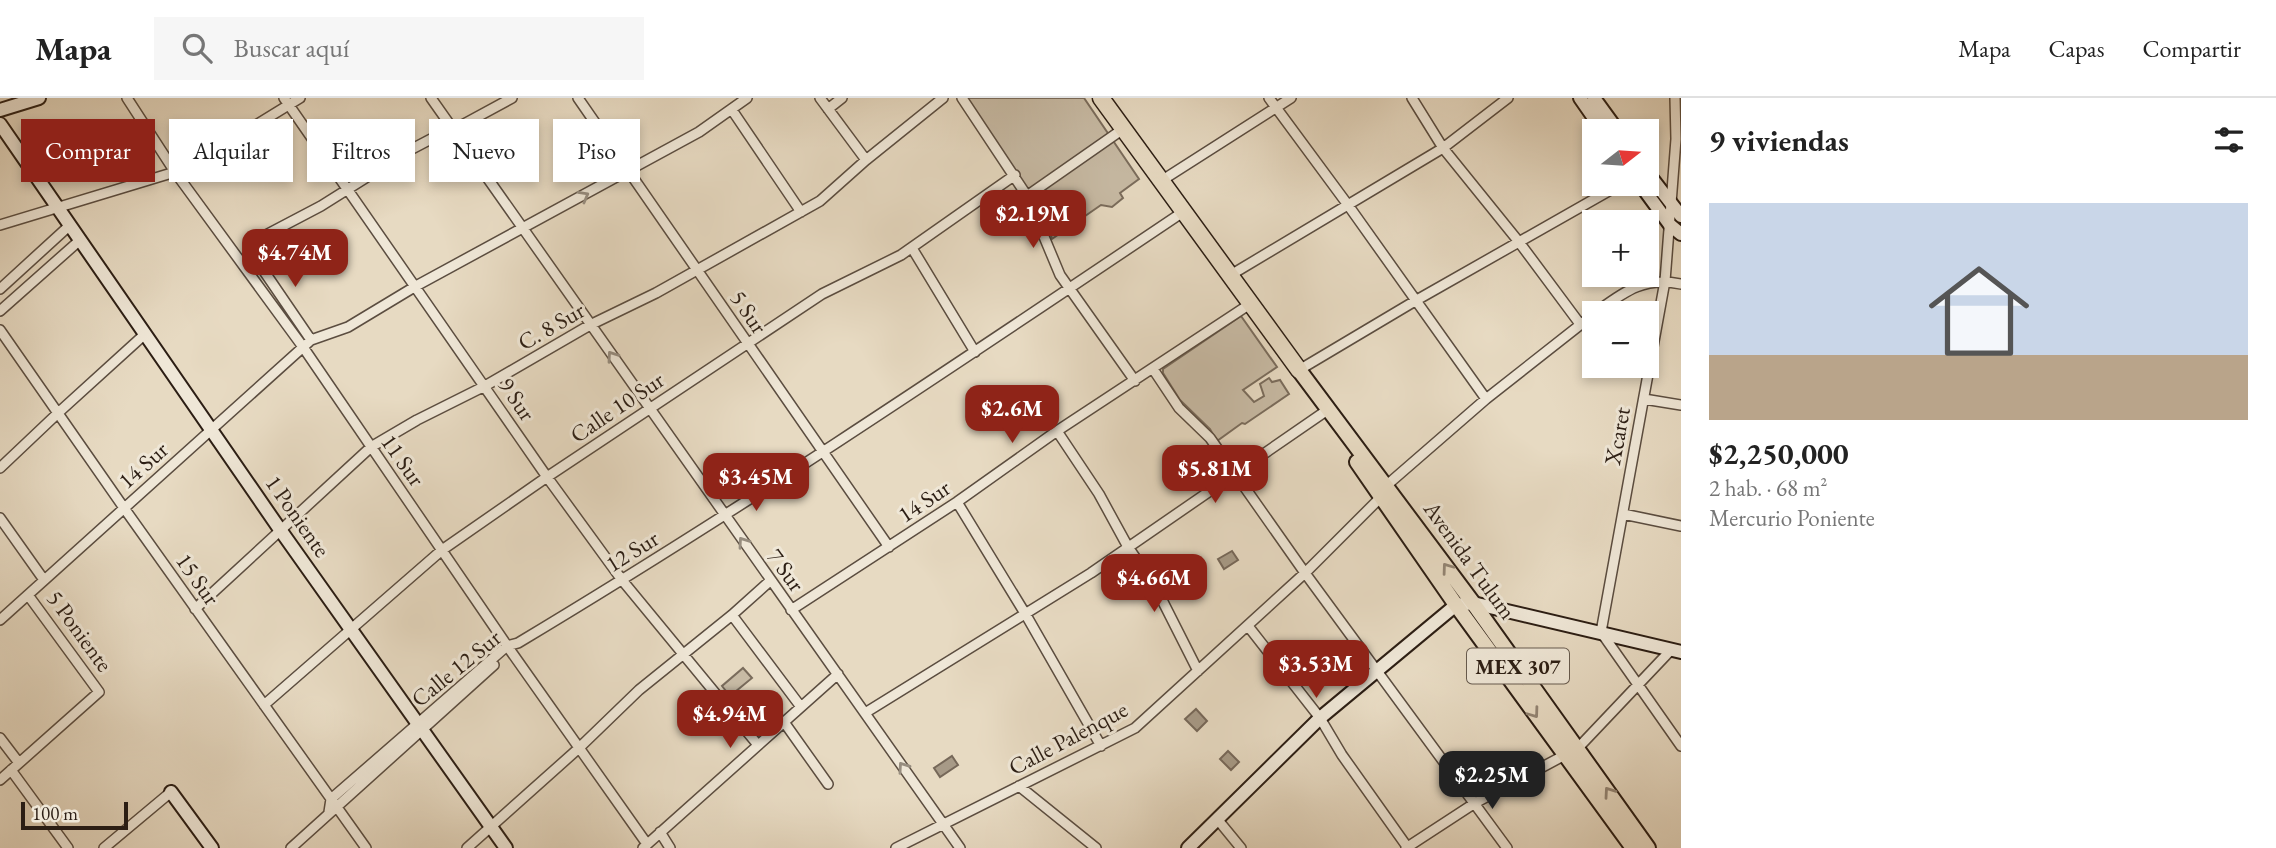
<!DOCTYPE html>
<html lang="es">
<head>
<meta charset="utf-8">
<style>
  :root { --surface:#fff; --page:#f6f6f6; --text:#222; --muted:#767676; --line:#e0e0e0; --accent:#8f2418 }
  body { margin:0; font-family:"EB Garamond",serif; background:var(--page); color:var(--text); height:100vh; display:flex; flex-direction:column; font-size:26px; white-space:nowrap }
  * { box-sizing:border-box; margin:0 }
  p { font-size:23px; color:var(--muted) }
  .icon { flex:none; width:38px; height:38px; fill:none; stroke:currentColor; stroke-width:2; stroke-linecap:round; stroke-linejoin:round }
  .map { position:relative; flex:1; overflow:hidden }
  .details { display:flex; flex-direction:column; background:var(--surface); width:595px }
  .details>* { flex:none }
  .banner { position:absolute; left:21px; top:21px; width:665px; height:63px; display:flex; gap:14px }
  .needle { width:46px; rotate:73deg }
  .buttons { position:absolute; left:1582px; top:21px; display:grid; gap:14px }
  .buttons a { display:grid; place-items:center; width:77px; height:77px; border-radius:0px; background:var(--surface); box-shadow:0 4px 10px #0003; font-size:35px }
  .scale { position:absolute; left:21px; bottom:18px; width:107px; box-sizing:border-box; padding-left:7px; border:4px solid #2c1e14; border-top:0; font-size:19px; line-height:24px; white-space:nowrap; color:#2c1e14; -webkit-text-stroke:5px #efe7d7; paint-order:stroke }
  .price { position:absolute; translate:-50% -60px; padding:0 16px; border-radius:14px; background:var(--accent); color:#fff; font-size:23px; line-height:46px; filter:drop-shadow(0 2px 4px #0008) }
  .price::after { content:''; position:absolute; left:50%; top:42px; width:21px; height:16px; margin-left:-10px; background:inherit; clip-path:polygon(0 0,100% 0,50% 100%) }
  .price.active { background:#222; color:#fff }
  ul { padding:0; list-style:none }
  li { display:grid; align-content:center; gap:14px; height:371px; padding:0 28px }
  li+li { border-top:2px solid var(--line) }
  li span { display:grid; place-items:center; height:217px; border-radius:0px; color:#555 }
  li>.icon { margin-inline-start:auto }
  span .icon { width:126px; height:126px; fill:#fffc; stroke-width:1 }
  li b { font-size:30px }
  h2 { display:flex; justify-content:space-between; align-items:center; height:84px; padding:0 28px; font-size:30px }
  .tag { padding:0 24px; border-radius:0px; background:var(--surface); box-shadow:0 4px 10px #0003; font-size:24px; line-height:63px }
  .tag.active { background:var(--accent); color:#fff }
  header { display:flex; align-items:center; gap:42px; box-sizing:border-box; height:98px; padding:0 35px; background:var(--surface); border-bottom:2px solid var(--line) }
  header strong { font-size:33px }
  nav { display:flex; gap:38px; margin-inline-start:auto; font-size:24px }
  .search { width:490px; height:63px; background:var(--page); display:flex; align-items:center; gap:18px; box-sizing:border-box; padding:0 24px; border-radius:0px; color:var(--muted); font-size:26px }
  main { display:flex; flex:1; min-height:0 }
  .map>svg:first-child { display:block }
</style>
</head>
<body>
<header>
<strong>Mapa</strong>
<div class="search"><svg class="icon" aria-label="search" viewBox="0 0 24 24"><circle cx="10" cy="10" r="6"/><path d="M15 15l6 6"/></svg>Buscar aquí</div>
<nav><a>Mapa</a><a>Capas</a><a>Compartir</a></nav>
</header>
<main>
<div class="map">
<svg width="1681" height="750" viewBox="0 0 1681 750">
  <rect width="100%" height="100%" fill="#e7dac2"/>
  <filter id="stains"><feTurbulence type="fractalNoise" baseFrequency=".00286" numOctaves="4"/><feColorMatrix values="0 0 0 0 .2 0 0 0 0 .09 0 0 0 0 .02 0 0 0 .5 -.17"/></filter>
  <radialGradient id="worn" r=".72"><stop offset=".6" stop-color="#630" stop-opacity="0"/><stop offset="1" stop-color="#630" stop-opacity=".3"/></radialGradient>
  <path fill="#c7baa4" stroke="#7a6c5c" stroke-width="2" d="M967 0H1084L1139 81 1120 95 1123 100 1112 109 1101 107 1052 141 1047 124Z
    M1241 218 1277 269 1243 292 1254 304 1264 298 1260 286 1269 280 1272 284 1280 282 1289 296 1245 326 1242 325 1217 343 1210 331 1180 302 1163 275V271Z
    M743 570 752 580 730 598 722 588Z"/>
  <path fill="#a79a87" stroke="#766859" stroke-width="2" d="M1232 453 1238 462 1224 471 1218 461Z
    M1196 611 1207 623 1197 633 1185 621Z
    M1228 653 1239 664 1231 672 1220 661Z
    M952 658 958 667 940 679 934 670Z"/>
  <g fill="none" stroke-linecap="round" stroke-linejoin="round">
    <g stroke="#5b4d40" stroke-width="12">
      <path id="street" d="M127 0 175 74 303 249 510 552 647 746
        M284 0 547 379 622 482 758 647
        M431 0 960 750
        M578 0 889 449
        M820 0 866 62
        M962 0 1027 98 1060 177 1135 283
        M1269 0 1348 107 1486 301
        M1412 0 1443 50 1519 144 1580 226
        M1675 0 1676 41 1665 183 1601 534 1681 648
        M828 11 842 0
        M732 12 801 114
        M1161 83 1291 0
        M1027 98 1123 31
        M0 127 175 74 207 52 225 46 300 0
        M912 150 975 254
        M1229 178 1443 50 1508 0
        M0 191 69 128
        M0 213 80 142
        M1595 215C1624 194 1643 178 1681 186
        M0 232 124 410 366 750
        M311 242 255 160C253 150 255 146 262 139L321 108 410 52 431 41 453 32 512 0
        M1153 271 1179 310 1210 340 1305 475 1507 750
        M1299 272 1415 203 1621 86
        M1644 301 1681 307
        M1057 333 1099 396 1128 449 1156 490 1198 573
        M0 370 58 315 145 236
        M957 404 1026 517 1101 648
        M1623 416 1681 428
        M0 420 44 482
        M195 511 371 349 417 322 485 288 590 227 656 195 820 103 866 62 943 0
        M791 512 957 404 1057 333 1250 206
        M732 517 801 609
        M0 522 311 242 348 229 416 188 699 34 747 0
        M1248 528 1320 620 1342 657 1408 750
        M264 607 442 452 547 379 822 196 901 157 1015 77
        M865 615 1091 475 1323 315
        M784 624 828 686
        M0 640 19 665
        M11 672 68 750
        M0 682 99 594 28 497
        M1019 688 1096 750
        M329 714 331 701 507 548 518 545C745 409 964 261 1183 114
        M1218 722 1241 750
        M660 734 670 750
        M104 750 171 694
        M291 750 494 567
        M467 750 579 650 639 592 732 517 770 483
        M643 750 838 576
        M896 750 1135 630 1305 475 1381 399 1387 387 1486 301 1594 216
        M1406 750 1475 705 1578 650 1670 553"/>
    </g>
    <g stroke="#2c1e14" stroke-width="16">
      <path id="secondary" d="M1580 0 1603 33
        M1594 0 1618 33
        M0 12 39 0
        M0 26 281 433 506 750
        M1647 74 1681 118
        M1640 86 1670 127 1681 136
        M171 694 212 750
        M1188 750 1320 620 1456 507 1473 505 1681 554"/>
    </g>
    <g stroke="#2c1e14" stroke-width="18">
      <path id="primary" d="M1299 272 1473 505 1648 750
        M1357 364 1456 507 1633 750"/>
    </g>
    <g stroke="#2c1e14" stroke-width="19">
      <path id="highway" d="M1101 0 1299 272"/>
    </g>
    <use href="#street" stroke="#efe7d7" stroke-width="9"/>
    <use href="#secondary" stroke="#efe7d7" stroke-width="12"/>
    <use href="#primary" stroke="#e7dac2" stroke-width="14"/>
    <use href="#highway" stroke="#e7dac2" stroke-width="16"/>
  </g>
  <defs><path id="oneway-chevron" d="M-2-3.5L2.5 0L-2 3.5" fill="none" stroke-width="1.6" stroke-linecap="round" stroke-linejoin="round" transform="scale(1.75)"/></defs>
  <g stroke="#978d7f">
    <use href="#oneway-chevron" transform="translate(584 98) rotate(-29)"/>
    <use href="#oneway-chevron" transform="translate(612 258) rotate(-125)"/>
    <use href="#oneway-chevron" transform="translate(743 444) rotate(-125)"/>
    <use href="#oneway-chevron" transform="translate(903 669) rotate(-125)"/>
  </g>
  <g stroke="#938574">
    <use href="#oneway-chevron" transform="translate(1447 470) rotate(-126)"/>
    <use href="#oneway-chevron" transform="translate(1534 615) rotate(54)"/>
    <use href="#oneway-chevron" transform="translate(1609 694) rotate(-125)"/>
  </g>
  <g text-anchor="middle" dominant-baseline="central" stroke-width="6" stroke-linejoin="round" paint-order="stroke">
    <rect fill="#efe7d7" stroke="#665a4e" stroke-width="2" x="1467" y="550.5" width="102" height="35" rx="5"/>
    <g font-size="21" font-weight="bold" fill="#2c1e14">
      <text x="1518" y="568">MEX 307</text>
    </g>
    <g font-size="23" fill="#2c1e14" stroke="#efe7d7">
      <text transform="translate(749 214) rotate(56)">5 Sur</text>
      <text transform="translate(551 228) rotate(-30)">C. 8 Sur</text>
      <text transform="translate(517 301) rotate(56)">9 Sur</text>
      <text transform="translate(617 309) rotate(-34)">Calle 10 Sur</text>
      <text transform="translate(1617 338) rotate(-80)">Xcaret</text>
      <text transform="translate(403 362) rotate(55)">11 Sur</text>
      <text transform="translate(143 367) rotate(-42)">14 Sur</text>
      <text transform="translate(924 403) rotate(-34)">14 Sur</text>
      <text transform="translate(298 418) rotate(55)">1 Poniente</text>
      <text transform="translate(632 453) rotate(-32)">12 Sur</text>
      <text transform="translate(1470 462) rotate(54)">Avenida Tulum</text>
      <text transform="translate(786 472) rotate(54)">7 Sur</text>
      <text transform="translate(198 481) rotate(55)">15 Sur</text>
      <text transform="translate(80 533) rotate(54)">5 Poniente</text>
      <text transform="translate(456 570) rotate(-39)">Calle 12 Sur</text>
      <text transform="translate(1068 640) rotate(-28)">Calle Palenque</text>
    </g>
  </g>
  <rect width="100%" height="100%" filter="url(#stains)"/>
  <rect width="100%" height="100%" fill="url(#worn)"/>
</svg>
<div class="buttons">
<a><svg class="needle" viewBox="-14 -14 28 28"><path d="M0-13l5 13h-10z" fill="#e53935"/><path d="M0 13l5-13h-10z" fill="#767676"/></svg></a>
<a>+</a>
<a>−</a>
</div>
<div class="scale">100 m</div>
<b class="price" style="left:1033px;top:152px">$2.19M</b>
<b class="price" style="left:295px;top:191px">$4.74M</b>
<b class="price" style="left:1012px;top:347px">$2.6M</b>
<b class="price" style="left:1215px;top:407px">$5.81M</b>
<b class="price" style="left:756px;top:415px">$3.45M</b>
<b class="price" style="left:1154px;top:516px">$4.66M</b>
<b class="price" style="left:1316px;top:602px">$3.53M</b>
<b class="price" style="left:730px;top:652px">$4.94M</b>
<b class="price active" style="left:1492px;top:713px">$2.25M</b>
<div class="banner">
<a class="tag active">Comprar</a>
<a class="tag">Alquilar</a>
<a class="tag">Filtros</a>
<a class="tag">Nuevo</a>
<a class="tag">Piso</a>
</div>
</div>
<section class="details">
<h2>9 viviendas<svg class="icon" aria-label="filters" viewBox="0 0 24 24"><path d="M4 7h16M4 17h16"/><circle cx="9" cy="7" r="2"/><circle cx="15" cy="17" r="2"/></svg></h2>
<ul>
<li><span style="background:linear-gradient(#c9d6e8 70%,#b9a48a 0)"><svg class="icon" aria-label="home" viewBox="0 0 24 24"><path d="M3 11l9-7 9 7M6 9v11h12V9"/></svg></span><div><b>$2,250,000</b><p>2 hab. · 68 m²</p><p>Mercurio Poniente</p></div></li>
</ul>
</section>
</main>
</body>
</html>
